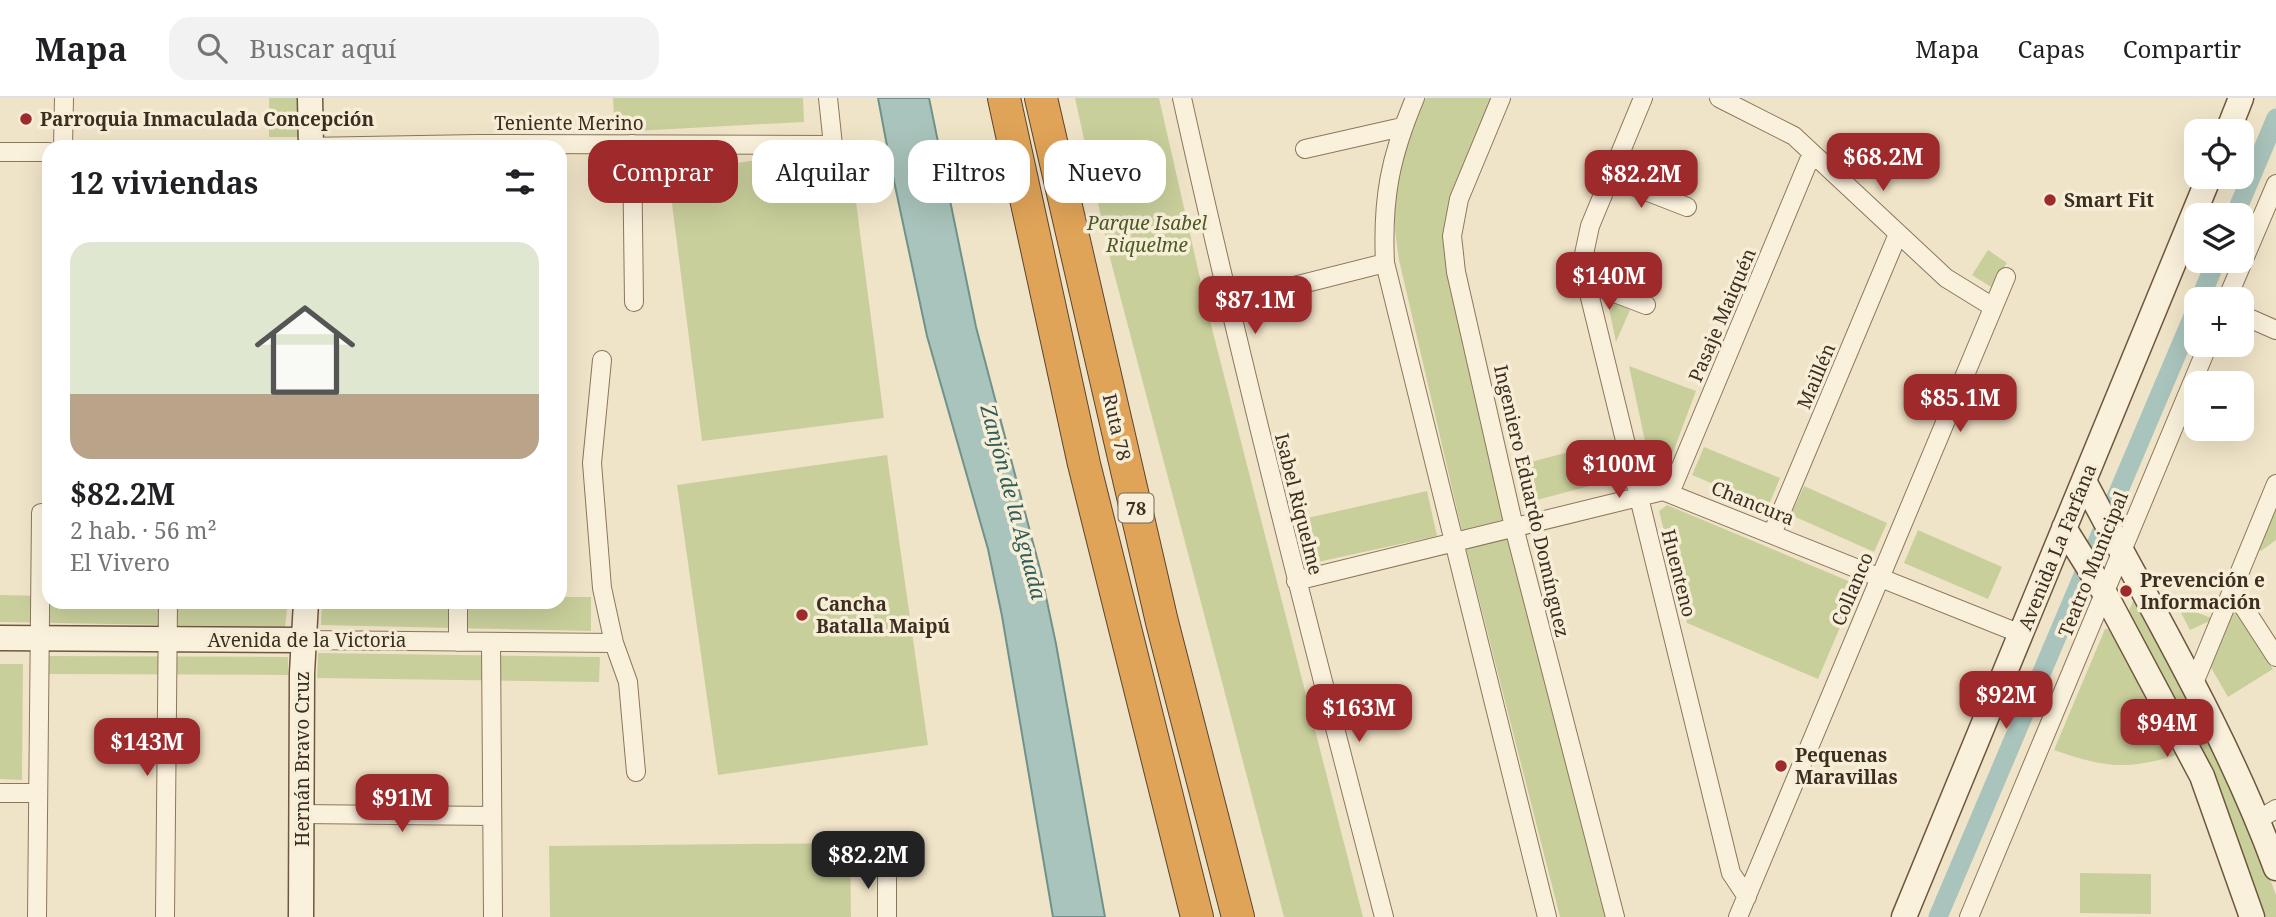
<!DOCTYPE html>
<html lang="es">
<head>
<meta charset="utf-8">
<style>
  :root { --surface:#fff; --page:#f2f2f2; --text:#202124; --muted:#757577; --line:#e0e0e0; --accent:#9e2a2b }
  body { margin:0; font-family:"Noto Serif",serif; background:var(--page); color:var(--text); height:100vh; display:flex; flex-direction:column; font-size:26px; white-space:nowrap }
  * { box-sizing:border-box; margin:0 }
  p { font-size:23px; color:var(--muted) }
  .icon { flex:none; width:38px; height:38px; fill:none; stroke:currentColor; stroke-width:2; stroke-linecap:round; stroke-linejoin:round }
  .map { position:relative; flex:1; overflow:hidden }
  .panel { position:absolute; left:42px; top:42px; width:525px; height:469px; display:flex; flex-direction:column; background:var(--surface); border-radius:21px; box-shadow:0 7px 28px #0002 }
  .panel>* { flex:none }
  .guide { position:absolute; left:588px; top:42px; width:665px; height:63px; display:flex; gap:14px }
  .buttons { position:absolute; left:2184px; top:21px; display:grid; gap:14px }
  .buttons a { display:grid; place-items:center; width:70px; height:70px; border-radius:14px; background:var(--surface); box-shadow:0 7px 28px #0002; font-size:35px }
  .price { position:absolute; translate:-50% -60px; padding:0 16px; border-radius:14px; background:var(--accent); color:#fff; font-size:23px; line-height:46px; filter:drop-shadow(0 2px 4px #0008) }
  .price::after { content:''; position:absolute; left:50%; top:42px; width:21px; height:16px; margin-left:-10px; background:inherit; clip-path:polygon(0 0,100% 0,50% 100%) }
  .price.selected { background:#222; color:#fff }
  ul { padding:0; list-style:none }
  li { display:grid; align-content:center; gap:14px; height:371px; padding:0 28px }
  li span { display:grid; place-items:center; height:217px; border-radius:21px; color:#555 }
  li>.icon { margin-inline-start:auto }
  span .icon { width:126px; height:126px; fill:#fffc; stroke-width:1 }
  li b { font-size:30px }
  h2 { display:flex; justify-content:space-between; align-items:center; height:84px; padding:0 28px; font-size:30px }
  .chip { padding:0 24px; border-radius:21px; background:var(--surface); box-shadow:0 7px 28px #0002; font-size:24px; line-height:63px }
  .chip.selected { background:var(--accent); color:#fff }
  header { display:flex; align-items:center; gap:42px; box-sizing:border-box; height:98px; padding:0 35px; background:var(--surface); border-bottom:2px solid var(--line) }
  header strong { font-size:33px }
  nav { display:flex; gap:38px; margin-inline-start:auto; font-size:24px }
  .search { width:490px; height:63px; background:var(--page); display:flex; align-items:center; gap:18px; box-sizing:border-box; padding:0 24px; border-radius:21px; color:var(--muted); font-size:26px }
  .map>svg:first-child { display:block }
</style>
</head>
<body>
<header>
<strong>Mapa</strong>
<div class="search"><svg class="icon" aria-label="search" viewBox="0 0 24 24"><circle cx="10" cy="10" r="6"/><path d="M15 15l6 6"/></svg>Buscar aquí</div>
<nav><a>Mapa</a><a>Capas</a><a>Compartir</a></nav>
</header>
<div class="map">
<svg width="2276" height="819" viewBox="0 0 2276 819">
  <rect width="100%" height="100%" fill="#f0e4c8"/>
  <path fill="#c9cf9b" d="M269 0H297L298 39H269Z
    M613 0H803L804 24 615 34Z
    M1075 0H1159L1208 215 1363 819H1284L1110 160Z
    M1426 0H1491L1450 99 1443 138 1448 175 1609 819H1560L1465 446 1399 162C1397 147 1394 132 1395 117 1395 75 1410 38 1426 0Z
    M849 50 884 320 702 343 668 74Z
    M1988 152 2007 165 1991 189 1972 177Z
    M1607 201 1630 212 1616 244Z
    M1629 268 1696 293 1669 365 1649 362Z
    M1607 344 1616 381 1533 403 1523 366Z
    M1704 349 1780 380 1768 409 1692 377Z
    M887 357 928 647 718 677 677 387Z
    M1804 388 1887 425 1874 454 1791 417Z
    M1427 393 1437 438 1313 465 1303 421Z
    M2276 396V442L2261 453 2254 447Z
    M1667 407 1858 487 1818 581 1687 525 1659 413Z
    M1918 432 2002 469 1988 501 1904 465Z
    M0 497 49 498V504H288L285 529 0 524Z
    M560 499H591V533L321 527 322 504H560Z
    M2135 499 2186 592 2252 733 2276 797V819H2266L2231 722 2203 654 2125 522Z
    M2177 507 2214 521 2190 532Z
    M2235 508 2273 571 2228 599 2210 568Z
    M2105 531H2109L2176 657C2126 673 2103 669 2054 652Z
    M318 555 600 559 599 584 317 580Z
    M47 558 288 559V577L47 576Z
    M0 566H23L22 682 0 681Z
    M850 745 851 819H550L549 748Z
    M2080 775 2151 776V816L2080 815Z"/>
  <path fill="#a9c4bc" stroke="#6f938a" stroke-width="2" d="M878 0H929L976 229 1041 475 1056 546 1105 819H1053L1002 518 988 451 927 238 891 69Z"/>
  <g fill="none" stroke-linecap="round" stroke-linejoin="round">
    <path stroke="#a9c4bc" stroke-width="19" d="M2235 117 2276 20
      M2200 201 2216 163
      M1938 819 2196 211"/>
    <g stroke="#8d765c" stroke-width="20">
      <path id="street" d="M1182 0C1243 275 1313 547 1384 819
        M1415 0C1390 59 1382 101 1385 165L1547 819
        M1501 0 1459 101 1452 138 1456 174 1514 429 1615 819
        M1643 0 1590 128 1584 156 1585 179 1731 775 1747 799
        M1719 0 1794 38 1946 180 1993 209
        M632 46 634 204
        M63 49 64 0
        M305 49 478 46 833 47 828 0
        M1305 51 1402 29
        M0 54H49
        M1610 79 1687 109
        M1586 184 1646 207
        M2227 201 2276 86
        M1227 205 1385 165
        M2242 217 2276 232
        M602 262 592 365 602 490 614 545 628 584 636 674
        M1670 395 1812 55
        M1772 436 1898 136
        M1296 483 1663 393 2021 536
        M2232 491 2276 559
        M458 504V544
        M303 542 614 545
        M491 544 493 819
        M2194 585 2276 386
        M0 695H38
        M301 716 492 718
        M2258 722 2276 711
        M887 767V819
        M37 819 41 415
        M165 819 168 504
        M1738 819 2006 179
        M1969 819 2208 247"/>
    </g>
    <g stroke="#6f573f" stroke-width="27">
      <path id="secondary" d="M310 0 311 49
        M2228 33 2241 0
        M2084 383C2151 511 2226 634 2276 770
        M2064 430 2104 494 2202 678 2252 819
        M0 540 303 542
        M301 819 302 575 306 504
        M1904 819 2209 79"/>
    </g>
    <g stroke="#5b4430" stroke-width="34">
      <path id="highway" d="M1004 0 1084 366 1197 819
        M1041 0 1162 524 1238 819"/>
    </g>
    <use href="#street" stroke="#faf1dc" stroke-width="18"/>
    <use href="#secondary" stroke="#faf1dc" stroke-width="24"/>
    <use href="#highway" stroke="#e0a458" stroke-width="32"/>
  </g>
  <g fill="#9e2a2b" stroke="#f7eed8" stroke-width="2.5">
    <circle cx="26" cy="21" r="7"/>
    <circle cx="2050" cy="102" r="7"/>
    <circle cx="2126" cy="493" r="7"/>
    <circle cx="802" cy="517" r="7"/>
    <circle cx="1781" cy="668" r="7"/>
  </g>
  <g text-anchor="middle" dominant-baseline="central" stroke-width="7" stroke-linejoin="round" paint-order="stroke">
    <rect fill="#f7eed8" stroke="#756857" stroke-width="2" x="1118.5" y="395.5" width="35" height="29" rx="5"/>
    <g font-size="18" font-weight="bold" fill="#3d2e20">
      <text x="1136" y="410">78</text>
    </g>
    <g font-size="19" font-weight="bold" fill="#3d2e20" stroke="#f7eed8" text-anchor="start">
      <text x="40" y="21">Parroquia Inmaculada Concepción</text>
      <text x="2064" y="102">Smart Fit</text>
      <text x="2140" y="482">Prevención e<tspan x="2140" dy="22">Información</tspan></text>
      <text x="816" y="506">Cancha<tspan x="816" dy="22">Batalla Maipú</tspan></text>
      <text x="1795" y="657">Pequenas<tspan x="1795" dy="22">Maravillas</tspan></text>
    </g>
    <g font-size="19" fill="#3d2e20" stroke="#f7eed8">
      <text x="569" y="25">Teniente Merino</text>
      <text transform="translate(1722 217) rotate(-67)">Pasaje Maiquén</text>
      <text transform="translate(1816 278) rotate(-67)">Maillén</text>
      <text transform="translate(1117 329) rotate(77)">Ruta 78</text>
      <text transform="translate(1532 403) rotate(77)">Ingeniero Eduardo Domínguez</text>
      <text transform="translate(1753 405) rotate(22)">Chancura</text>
      <text transform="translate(1299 406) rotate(76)">Isabel Riquelme</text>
      <text transform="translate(2057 449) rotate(-68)">Avenida La Farfana</text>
      <text transform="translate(2093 466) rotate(-68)">Teatro Municipal</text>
      <text transform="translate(1679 475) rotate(76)">Huenteno</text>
      <text transform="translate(1852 491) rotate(-67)">Collanco</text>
      <text x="307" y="542">Avenida de la Victoria</text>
      <text transform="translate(302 661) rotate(-90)">Hernán Bravo Cruz</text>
    </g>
    <g font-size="19" font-style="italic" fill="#4d5a26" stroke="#f7eed8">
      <text x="1147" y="125">Parque Isabel<tspan x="1147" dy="22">Riquelme</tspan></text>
    </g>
    <g font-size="21" font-style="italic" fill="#2f5d5a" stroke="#f7eed8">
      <text transform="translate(1014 404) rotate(75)">Zanjón de la Aguada</text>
    </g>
  </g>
</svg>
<div class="buttons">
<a><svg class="icon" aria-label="locate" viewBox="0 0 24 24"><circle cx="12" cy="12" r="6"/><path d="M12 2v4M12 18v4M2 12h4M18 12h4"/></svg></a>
<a><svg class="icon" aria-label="layers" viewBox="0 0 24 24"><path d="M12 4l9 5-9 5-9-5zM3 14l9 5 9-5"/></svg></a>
<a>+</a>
<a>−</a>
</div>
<b class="price" style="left:1883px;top:95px">$68.2M</b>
<b class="price" style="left:1641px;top:112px">$82.2M</b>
<b class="price" style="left:1609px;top:214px">$140M</b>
<b class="price" style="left:1255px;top:238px">$87.1M</b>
<b class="price" style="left:1960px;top:336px">$85.1M</b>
<b class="price" style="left:1619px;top:402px">$100M</b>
<b class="price" style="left:2006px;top:633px">$92M</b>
<b class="price" style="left:1359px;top:646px">$163M</b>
<b class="price" style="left:2167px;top:661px">$94M</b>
<b class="price" style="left:147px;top:680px">$143M</b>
<b class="price" style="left:402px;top:736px">$91M</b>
<b class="price selected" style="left:868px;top:793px">$82.2M</b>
<div class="guide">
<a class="chip selected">Comprar</a>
<a class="chip">Alquilar</a>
<a class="chip">Filtros</a>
<a class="chip">Nuevo</a>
</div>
<section class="panel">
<h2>12 viviendas<svg class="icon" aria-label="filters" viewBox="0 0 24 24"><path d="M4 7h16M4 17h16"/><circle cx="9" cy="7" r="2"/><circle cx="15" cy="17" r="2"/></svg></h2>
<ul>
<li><span style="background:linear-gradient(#dfe7d0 70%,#b9a48a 0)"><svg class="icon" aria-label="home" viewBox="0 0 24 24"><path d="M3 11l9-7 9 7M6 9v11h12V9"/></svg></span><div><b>$82.2M</b><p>2 hab. · 56 m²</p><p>El Vivero</p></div></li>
</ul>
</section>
</div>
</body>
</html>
